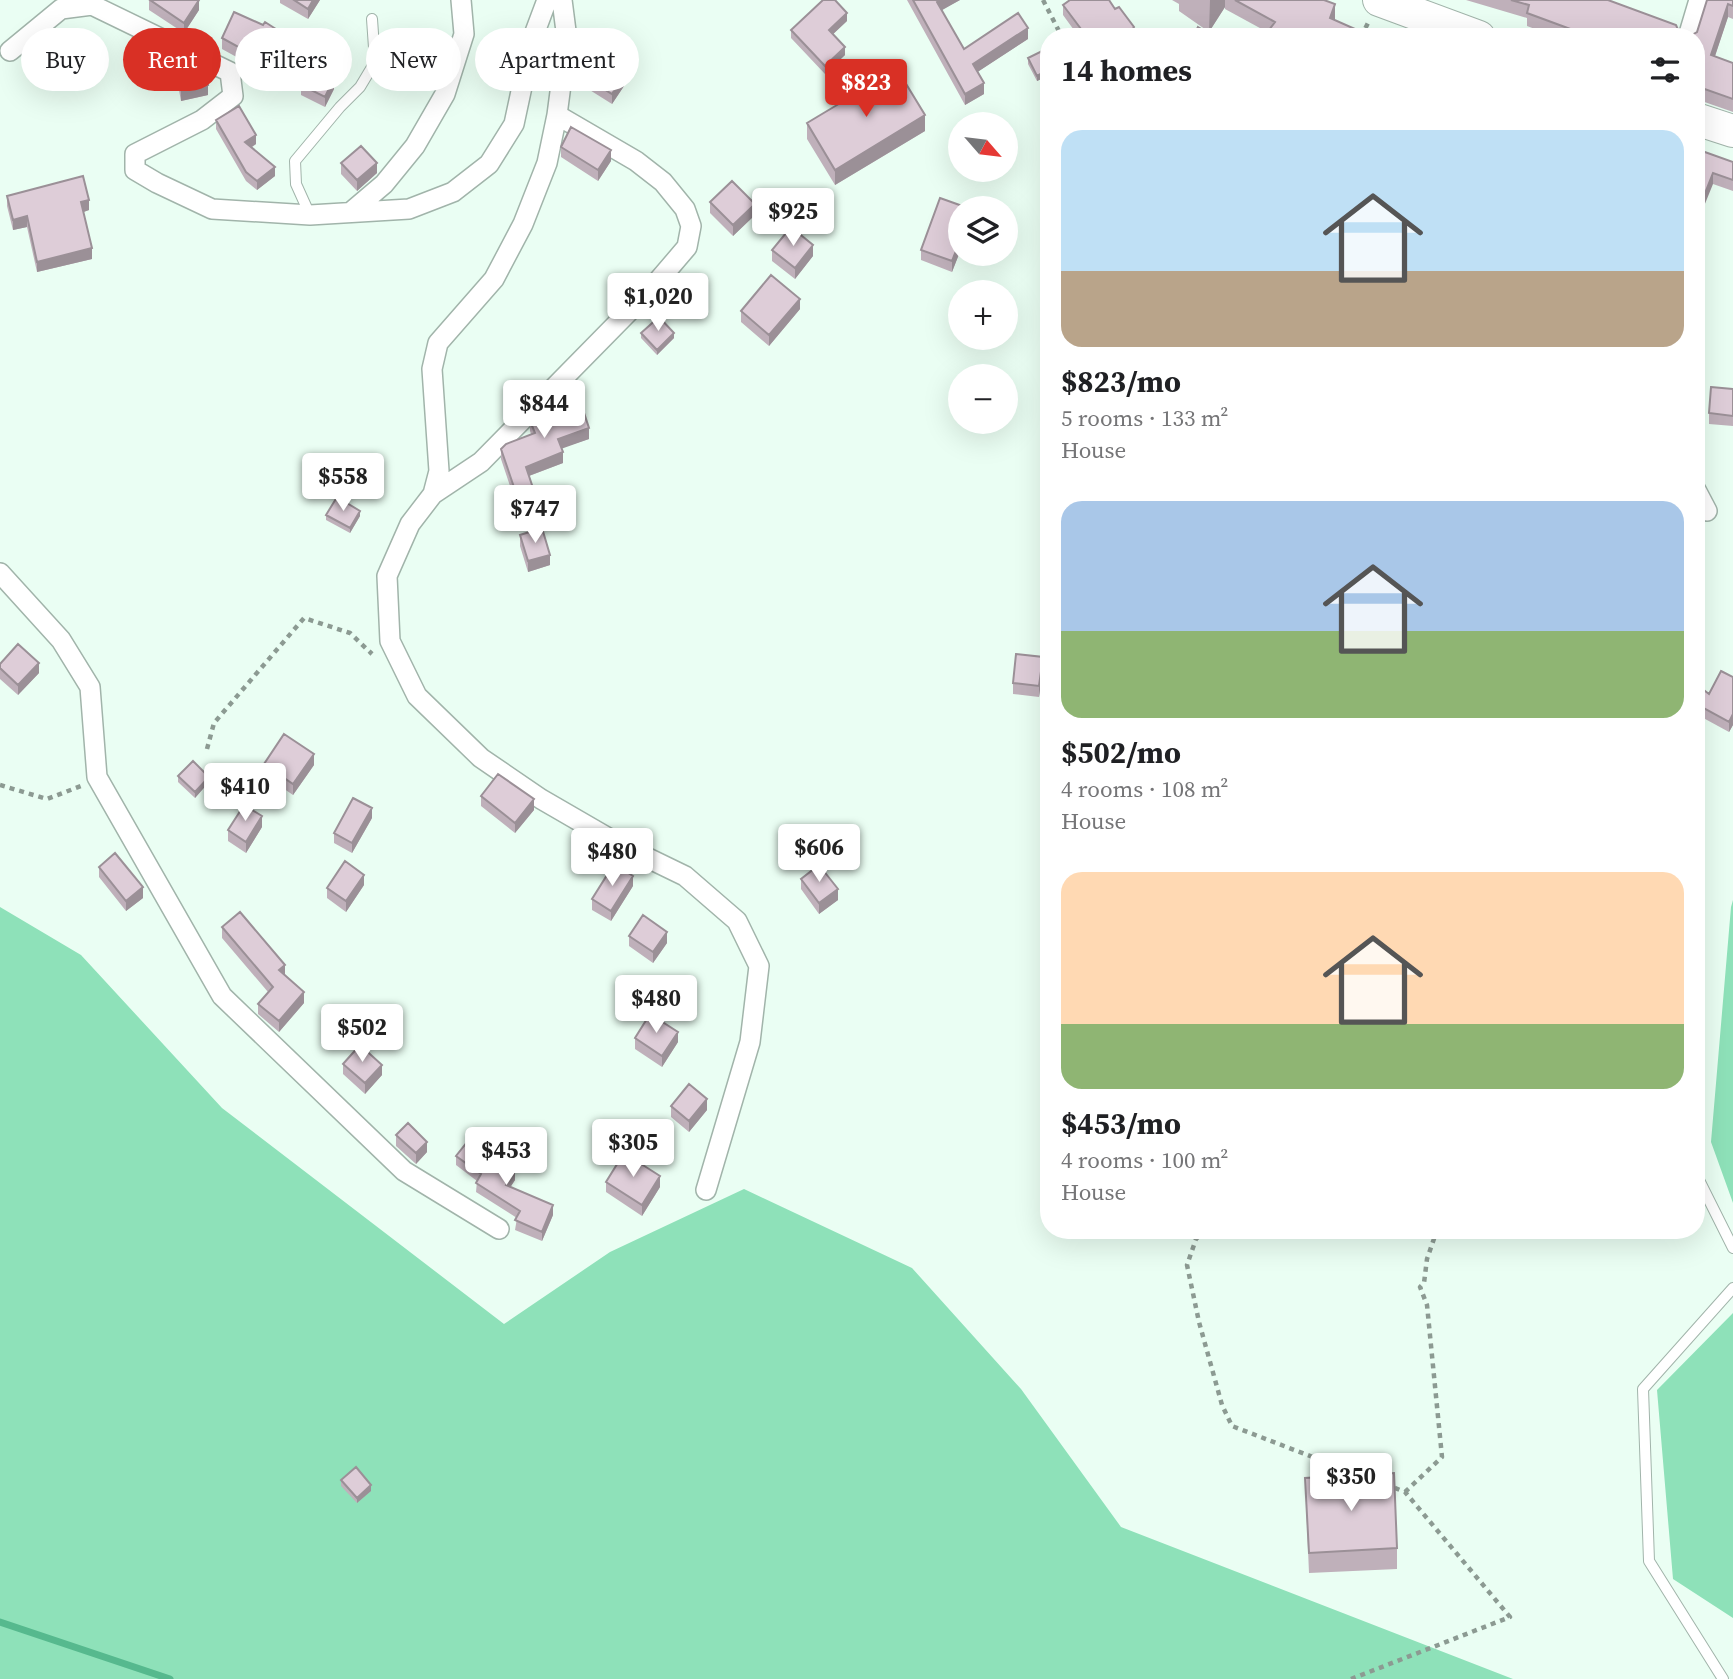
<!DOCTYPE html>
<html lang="en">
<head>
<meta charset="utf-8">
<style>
  :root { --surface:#fff; --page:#f2f2f2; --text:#202124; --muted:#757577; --accent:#d93025 }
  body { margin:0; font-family:"Source Serif 4",serif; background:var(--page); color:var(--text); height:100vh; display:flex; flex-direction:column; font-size:26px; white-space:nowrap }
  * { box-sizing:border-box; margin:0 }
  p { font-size:23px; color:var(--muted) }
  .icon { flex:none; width:38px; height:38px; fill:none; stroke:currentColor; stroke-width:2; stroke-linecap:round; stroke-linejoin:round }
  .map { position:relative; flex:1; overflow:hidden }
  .side { position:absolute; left:1040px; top:28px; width:665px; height:1211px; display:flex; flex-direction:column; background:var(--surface); border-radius:28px; box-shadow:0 7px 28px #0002 }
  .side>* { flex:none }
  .top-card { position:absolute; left:21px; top:28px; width:665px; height:63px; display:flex; gap:14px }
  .needle { width:46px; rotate:118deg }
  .buttons { position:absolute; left:948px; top:112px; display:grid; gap:14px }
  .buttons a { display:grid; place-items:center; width:70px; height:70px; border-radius:50%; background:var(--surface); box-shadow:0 7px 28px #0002; font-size:35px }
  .price { position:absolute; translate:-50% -60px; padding:0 16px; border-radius:7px; background:#fff; color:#222; font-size:23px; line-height:46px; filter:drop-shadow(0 2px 4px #0008) }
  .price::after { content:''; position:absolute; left:50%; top:42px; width:21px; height:16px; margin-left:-10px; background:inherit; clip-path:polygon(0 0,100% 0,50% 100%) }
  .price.current { background:var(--accent); color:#fff }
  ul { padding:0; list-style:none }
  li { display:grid; align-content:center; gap:14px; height:371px; padding:0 21px }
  li span { display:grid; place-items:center; height:217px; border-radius:21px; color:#555 }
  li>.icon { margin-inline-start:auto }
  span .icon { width:126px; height:126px; fill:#fffc; stroke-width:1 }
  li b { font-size:30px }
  h2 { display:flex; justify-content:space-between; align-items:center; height:84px; padding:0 21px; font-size:30px }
  .pill { padding:0 24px; border-radius:32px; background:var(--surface); box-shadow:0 7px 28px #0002; font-size:24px; line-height:63px }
  .pill.current { background:var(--accent); color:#fff }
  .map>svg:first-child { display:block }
</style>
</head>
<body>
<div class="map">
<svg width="1733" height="1679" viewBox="0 0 1733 1679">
  <rect width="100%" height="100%" fill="#eafef3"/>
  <path fill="#8ee1b9" d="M1733 900V1203L1711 1142 1731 907Z
    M0 907 81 955 222 1108 504 1324 610 1252 744 1189 912 1268 1021 1389 1121 1527 1513 1679H0Z
    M1733 1313V1618L1673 1579 1657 1390Z"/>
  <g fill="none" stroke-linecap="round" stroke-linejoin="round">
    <path stroke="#56b98e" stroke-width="7" d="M0 1622 170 1679"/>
    <g stroke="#a1b4aa" stroke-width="12">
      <path id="lane" d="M310 215 296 184 295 161 340 107 360 87 375 62 372 19
        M1696 1174 1733 1248
        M1723 1679 1649 1561 1643 1389 1733 1288"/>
    </g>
    <g stroke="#a1b4aa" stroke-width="22">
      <path id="street" d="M562 0 567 39 557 115 547 163 523 224 494 279 438 343 432 369 439 471 433 494 410 524 387 576 390 641 417 696 481 758 541 799 617 843 685 876 737 921 759 966 750 1042 706 1190
        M1688 37 1699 0
        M10 51 61 9 92 5 230 72 233 96 202 120 135 154V170L157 183 212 209 310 215 409 209 453 192 489 164 514 124 532 40 547 0
        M351 212 384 184 415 146 445 94 464 34 461 0
        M1696 490 1707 511
        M433 494 481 462 652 288 687 247 691 226 685 209 663 182 636 161 557 115
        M0 573 61 640 90 687 97 777 222 996 404 1171 499 1229"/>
    </g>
    <g stroke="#a1b4aa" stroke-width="34">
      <path id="primary" d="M1379 0 1479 37
        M1696 119 1733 131"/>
    </g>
    <path stroke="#8c9a92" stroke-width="4.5" stroke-dasharray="5 5" stroke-linecap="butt" d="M1043 0 1062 37
      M1361 37 1368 23
      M207 749 214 723 304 618 350 633 372 654
      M0 785 47 799 81 786
      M1206 1230 1196 1239 1187 1265 1199 1322 1222 1405 1232 1426 1362 1476
      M1405 1492 1442 1457 1427 1305 1420 1287 1424 1283 1427 1259 1437 1230
      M1351 1679 1510 1617 1405 1492 1390 1486"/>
    <use href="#lane" stroke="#fff" stroke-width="10"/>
    <use href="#street" stroke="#fff" stroke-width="19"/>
    <use href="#primary" stroke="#fff" stroke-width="32"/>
  </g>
  <path fill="#bfb0ba" d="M149 0 199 10 184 33 149 10Z
    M280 0H320L308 19 280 3Z
    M907 0H960L941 10 964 49 1028 39 977 72 984 94 965 105Z
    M1172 0H1324L1335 19V20L1373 37H1269V33L1225 9V7L1209 32 1179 11V4Z
    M1466 0H1608L1679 32 1684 35 1690 36 1697 32 1733 0V19L1728 17 1715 56 1733 63V112L1696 99V37H1556L1527 26V18Z
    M1063 5 1134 37H1079L1063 15Z
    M847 21 833 34 845 55 825 74 791 38V30Z
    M222 38 290 49 273 77 222 49Z
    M1048 49V76L1037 81 1028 64V58Z
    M176 64 208 95 181 101 176 74Z
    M577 72 626 83 612 104 577 82Z
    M301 85 334 89 325 107 301 95Z
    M216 120 256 144 251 148 275 176 257 190 246 181 216 129Z
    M807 123 925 131 835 185 807 139Z
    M561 147 611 161 598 181 561 157Z
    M1733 162V191L1713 184 1696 169Z
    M341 163 377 173 357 191 341 174Z
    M7 196 89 210 83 212 92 259 37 272 27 227 13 230 7 206Z
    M710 202 755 215 733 236 710 213Z
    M961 208V249L952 272 921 260V250Z
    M772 250 813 256 795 279 772 261Z
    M800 309 769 346 741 322V311Z
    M641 333 674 338 657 355 641 338Z
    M1733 389V426L1709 424V413Z
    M559 395 589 439 561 448 563 463 529 476 534 501 517 507 501 459V449L531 434 530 431V421L560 409Z
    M326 515 360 516 350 533 326 520Z
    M520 535 550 565 528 572 520 546Z
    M0 664 39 673 18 695 0 679Z
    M1043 667 1039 697 1013 694V683Z
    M1733 677V725L1729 732 1696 714V684L1709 694Z
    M264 764 314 765 293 795 264 775Z
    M178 776 209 782 195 798 178 782Z
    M481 796 534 810 515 833 481 806Z
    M372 818 352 853 334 843V833Z
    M262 827 246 853 228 841V830Z
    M99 867 143 898 126 911 99 877Z
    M801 879 838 900 819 914 801 889Z
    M364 885 346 912 327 898V888Z
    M633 886 611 921 592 910V899Z
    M222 927 285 975 304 1003 279 1032 258 1014V1004L268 992 222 938Z
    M629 936 667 943 653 963 629 946Z
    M635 1038 678 1042 662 1067 635 1049Z
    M343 1064 382 1075 365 1094 343 1074Z
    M671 1106 707 1110 689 1132 671 1117Z
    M396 1135 427 1152 416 1164 396 1146Z
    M456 1156 515 1180 510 1187 553 1215 542 1241 515 1230 517 1218 476 1192 477 1181 456 1165Z
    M606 1182 660 1187 642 1216 606 1192Z
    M1305 1478 1397 1548V1569L1309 1573Z
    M341 1480 371 1491 357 1503 341 1486Z"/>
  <path fill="#9b9097" d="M199 0V10L184 33V23Z
    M313 0H320L308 19V9Z
    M940 0H960L937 13V2Z
    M1210 0H1225V7L1209 32Z
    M1335 4V19L1330 33V18Z
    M1728 4V17L1711 68V55Z
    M847 13V21L829 38V30Z
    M1134 27V37H1126Z
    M1028 28V39L973 75V64Z
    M290 38V49L273 77V66Z
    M845 47V55L825 74V66Z
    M1048 70V76L1037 81V76Z
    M626 72V83L612 104V94Z
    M334 78V89L325 107V97Z
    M984 83V94L965 105V94Z
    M208 85V95L181 101V90Z
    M925 115V131L835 185V170Z
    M256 135V144L245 151V142Z
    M611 150V161L598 181V170Z
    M377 163V173L357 191V180Z
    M275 167V176L257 190V181Z
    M1713 173V184L1696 226V216Z
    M89 200V210L81 213V202Z
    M755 204V215L733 236V225Z
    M27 216V227L13 230V220Z
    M961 238V249L952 272V261Z
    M813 245V256L795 279V268Z
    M92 248V259L37 272V262Z
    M800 299V309L769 346V335Z
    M674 333V338L657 355V350Z
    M589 428V439L558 450V439Z
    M563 452V463L526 477V467Z
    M534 491V501L517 507V496Z
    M360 511V516L350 533V528Z
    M550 555V565L528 572V561Z
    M1043 657V667L1039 697V686Z
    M39 663V673L18 695V685Z
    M1733 714V725L1729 732V722Z
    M314 754V765L293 795V784Z
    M209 777V782L195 798V792Z
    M534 799V810L515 833V823Z
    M372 808V818L352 853V843Z
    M262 816V827L246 853V842Z
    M364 875V885L346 912V901Z
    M633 876V886L611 921V911Z
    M143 887V898L126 911V901Z
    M838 889V900L819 914V903Z
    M667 932V943L653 963V952Z
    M285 965V976L279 970Z
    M304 992V1003L279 1032V1021Z
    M678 1032V1042L662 1067V1056Z
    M382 1065V1075L365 1094V1083Z
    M707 1099V1110L689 1132V1121Z
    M427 1142V1152L416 1164V1153Z
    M515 1170V1180L506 1194V1185Z
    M660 1176V1187L642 1216V1205Z
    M553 1205V1215L542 1241V1232Z
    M371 1485V1491L357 1503V1498Z"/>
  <path fill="#decdd8" stroke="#9b9097" stroke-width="2" d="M150 0H199L184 23Z
    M294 0H313L308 9Z
    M823 0H835L847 13 829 30 845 47 825 66 791 30Z
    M913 0H940L937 2 964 49 1018 13 1028 28 973 64 984 83 965 94Z
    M1070 0H1109L1115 9 1119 7 1134 27 1129 34 1126 37H1078L1084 33 1063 5Z
    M1235 0H1324L1335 4 1330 18 1373 37H1285L1269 30 1275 22Z
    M1511 0H1608L1676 25 1679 32 1684 35 1690 36 1697 32 1707 0H1733V6L1728 4 1711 55 1733 63V99L1696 86V37H1592L1527 13 1529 5Z
    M234 12 263 25 265 22 290 38 273 66 222 38Z
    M1198 27 1215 37H1193Z
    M1048 48V70L1037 76 1028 58Z
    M591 50 626 72 612 94 577 72Z
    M197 59 203 62 208 85 181 90 176 64Z
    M310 66 334 78 325 97 301 85Z
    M897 69 925 115 835 170 807 123Z
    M239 106 256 135 245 142 275 167 257 181 246 172 216 120Z
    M571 127 611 150 598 170 561 147Z
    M361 146 377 163 357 180 341 163Z
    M1702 151 1733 162V180L1713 173 1696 216V169Z
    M83 176 89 200 81 202 92 248 37 262 27 216 13 220 7 196Z
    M732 181 755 204 733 225 710 202Z
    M940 198 968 208H961V238L952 261 921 250Z
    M791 227 813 245 795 268 772 250Z
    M771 275 800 299 769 335 741 311Z
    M659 317 674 333 657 350 641 333Z
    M1711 387 1733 389V416L1709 413Z
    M576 389 589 428 558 439 563 452 526 467 534 491 517 496 501 449 506 444 535 433 530 421 563 407 559 395Z
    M337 497 360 511 350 528 326 515Z
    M542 528 550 555 528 561 520 535Z
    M18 644 39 663 18 685 0 668V664Z
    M1016 654 1043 657 1039 686 1013 683Z
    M1721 671 1733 677V714L1729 722 1696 704V684L1709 694Z
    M284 734 314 754 293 784 264 764Z
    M193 761 209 777 195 792 178 776Z
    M498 774 534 799 515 823 481 796Z
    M353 798 372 808 352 843 334 833Z
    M244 805 262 816 246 842 228 830Z
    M115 853 143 887 126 901 99 867Z
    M345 861 364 875 346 901 327 888Z
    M614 864 633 876 611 911 592 899Z
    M819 865 838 889 819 903 801 879Z
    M240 912 285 965 279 970 304 992 279 1021 258 1004 273 987 222 927Z
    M643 915 667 932 653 952 629 936Z
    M650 1014 678 1032 662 1056 635 1038Z
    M360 1045 382 1065 365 1083 343 1064Z
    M689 1084 707 1099 689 1121 671 1106Z
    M408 1123 427 1142 416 1153 396 1135Z
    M468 1141 496 1163 498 1160 515 1170 506 1185 553 1205 542 1232 515 1220 520 1211 476 1183 481 1174 456 1156Z
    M624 1153 660 1176 642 1205 606 1182Z
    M356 1467 371 1485 357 1498 341 1480Z
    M1394 1473 1397 1548 1309 1553 1305 1478Z"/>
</svg>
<div class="buttons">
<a><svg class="needle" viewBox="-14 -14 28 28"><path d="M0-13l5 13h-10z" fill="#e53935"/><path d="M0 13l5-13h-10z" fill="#757577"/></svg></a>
<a><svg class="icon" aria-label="layers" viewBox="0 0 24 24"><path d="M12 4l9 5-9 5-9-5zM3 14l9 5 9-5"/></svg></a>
<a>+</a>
<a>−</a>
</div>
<b class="price current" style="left:866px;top:119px">$823</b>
<b class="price" style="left:793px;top:248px">$925</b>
<b class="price" style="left:658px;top:333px">$1,020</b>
<b class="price" style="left:544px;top:440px">$844</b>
<b class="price" style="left:343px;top:513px">$558</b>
<b class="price" style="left:535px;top:545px">$747</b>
<b class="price" style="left:245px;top:823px">$410</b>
<b class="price" style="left:819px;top:884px">$606</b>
<b class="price" style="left:612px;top:888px">$480</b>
<b class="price" style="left:656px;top:1035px">$480</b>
<b class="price" style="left:362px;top:1064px">$502</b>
<b class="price" style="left:633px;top:1179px">$305</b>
<b class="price" style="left:506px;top:1187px">$453</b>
<b class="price" style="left:1351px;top:1513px">$350</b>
<div class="top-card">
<a class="pill">Buy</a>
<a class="pill current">Rent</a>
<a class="pill">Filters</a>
<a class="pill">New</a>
<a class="pill">Apartment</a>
</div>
<section class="side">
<h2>14 homes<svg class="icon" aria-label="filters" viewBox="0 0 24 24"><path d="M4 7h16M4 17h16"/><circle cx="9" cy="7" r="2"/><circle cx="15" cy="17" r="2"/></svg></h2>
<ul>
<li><span style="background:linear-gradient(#bfe0f5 65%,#b9a48a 0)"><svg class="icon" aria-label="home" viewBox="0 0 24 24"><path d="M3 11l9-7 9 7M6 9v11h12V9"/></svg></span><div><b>$823/mo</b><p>5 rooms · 133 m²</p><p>House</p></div></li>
<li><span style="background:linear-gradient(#a9c7e8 60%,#8fb573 0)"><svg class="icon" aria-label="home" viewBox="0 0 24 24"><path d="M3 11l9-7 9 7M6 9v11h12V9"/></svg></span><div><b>$502/mo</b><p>4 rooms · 108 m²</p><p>House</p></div></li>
<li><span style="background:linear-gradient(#ffd9b3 70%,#8fb573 0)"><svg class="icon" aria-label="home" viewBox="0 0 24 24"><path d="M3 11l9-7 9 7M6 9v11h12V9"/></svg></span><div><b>$453/mo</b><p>4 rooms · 100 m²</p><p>House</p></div></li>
</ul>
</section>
</div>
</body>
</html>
